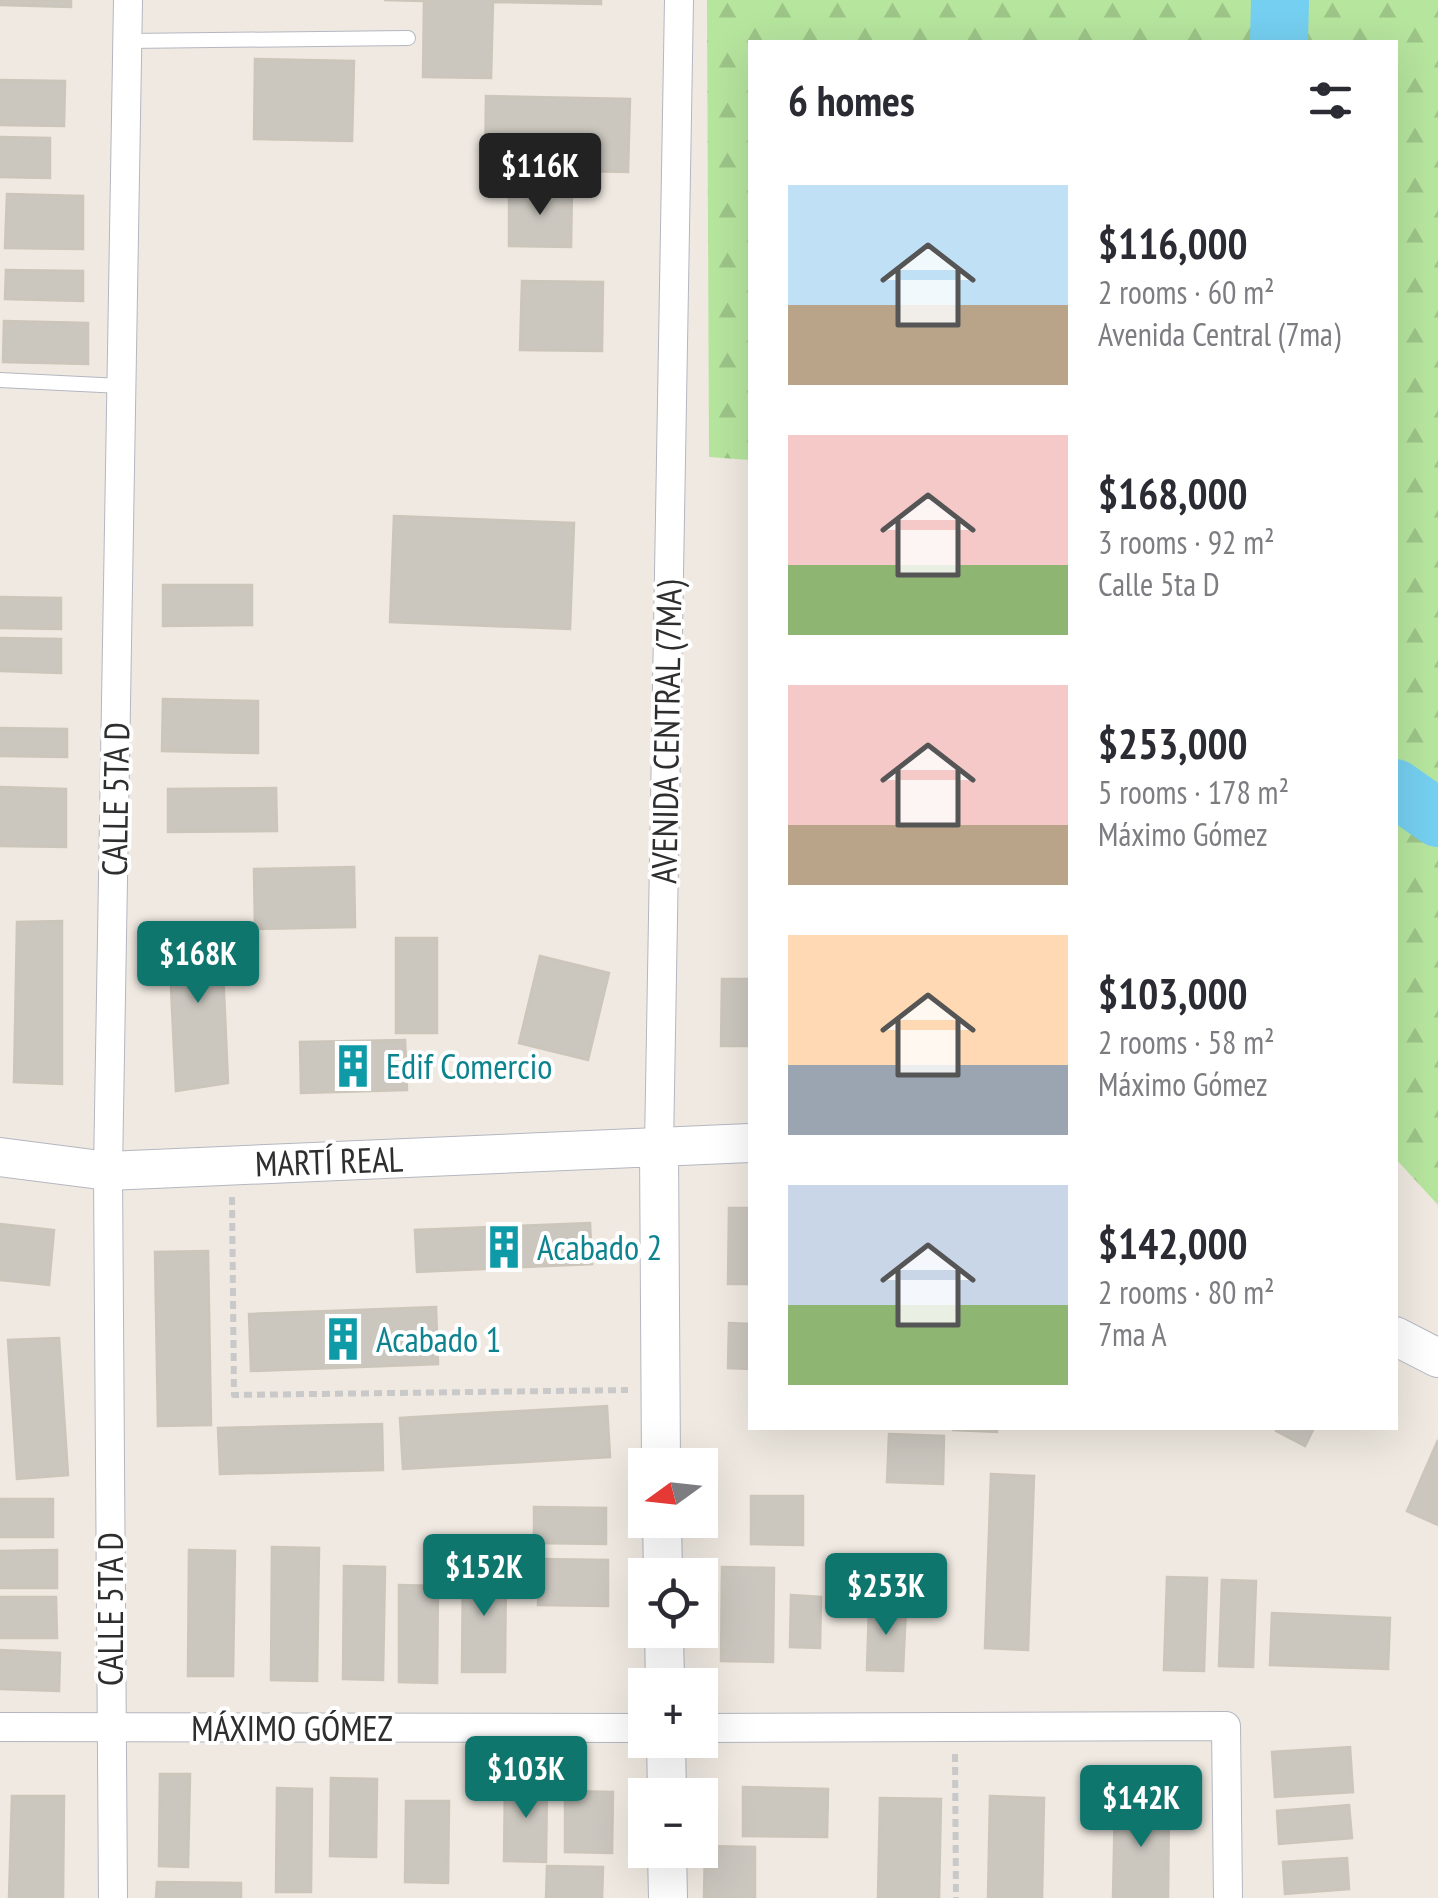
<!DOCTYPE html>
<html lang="en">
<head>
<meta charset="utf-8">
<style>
  :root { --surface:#fff; --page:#f2f2f3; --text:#2b2b33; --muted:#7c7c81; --accent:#0f766e }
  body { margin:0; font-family:"PT Sans Narrow",sans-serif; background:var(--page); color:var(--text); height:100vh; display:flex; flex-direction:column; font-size:38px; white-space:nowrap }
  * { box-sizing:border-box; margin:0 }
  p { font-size:32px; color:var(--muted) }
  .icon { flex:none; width:55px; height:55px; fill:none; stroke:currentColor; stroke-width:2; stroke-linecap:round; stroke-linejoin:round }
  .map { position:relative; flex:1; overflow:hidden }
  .details { position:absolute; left:748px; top:40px; width:650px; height:1390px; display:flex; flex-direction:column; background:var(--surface); border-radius:0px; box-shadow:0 10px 40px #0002 }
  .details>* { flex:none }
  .needle { width:65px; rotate:255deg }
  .controls { position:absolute; left:628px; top:1448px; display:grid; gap:20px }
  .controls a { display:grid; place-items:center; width:90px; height:90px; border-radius:0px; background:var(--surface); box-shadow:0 10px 40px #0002; font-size:50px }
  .price { position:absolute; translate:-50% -85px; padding:0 22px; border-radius:10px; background:var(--accent); color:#fff; font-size:32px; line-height:65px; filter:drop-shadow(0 2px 5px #0008) }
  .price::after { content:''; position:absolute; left:50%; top:60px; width:30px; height:22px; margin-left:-15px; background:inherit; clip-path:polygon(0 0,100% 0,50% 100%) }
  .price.active { background:#222; color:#fff }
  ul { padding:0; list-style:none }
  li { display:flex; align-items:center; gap:30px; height:250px; padding:0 40px }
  li span { display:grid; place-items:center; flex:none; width:280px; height:200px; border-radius:0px; color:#555 }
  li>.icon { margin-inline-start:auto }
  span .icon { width:120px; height:120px; fill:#fffc; stroke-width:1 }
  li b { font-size:42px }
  h2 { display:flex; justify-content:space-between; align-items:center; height:120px; padding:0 40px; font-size:42px }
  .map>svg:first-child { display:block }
</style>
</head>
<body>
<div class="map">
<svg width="1438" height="1898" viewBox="0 0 1438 1898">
  <defs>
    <pattern id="forest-firs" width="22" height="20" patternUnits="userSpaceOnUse" patternTransform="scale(2.5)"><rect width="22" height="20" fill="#b6e59e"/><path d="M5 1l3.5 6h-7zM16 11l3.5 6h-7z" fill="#9dc588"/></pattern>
  </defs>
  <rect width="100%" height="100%" fill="#efe9e1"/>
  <path fill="url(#forest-firs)" d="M707 0H1438V1205L1395 1158V42H750V460L709 457Z"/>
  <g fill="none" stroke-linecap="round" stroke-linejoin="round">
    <path stroke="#75cff0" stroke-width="58" d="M1279 42 1280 0
      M1395 788 1438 818"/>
  </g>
  <path fill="#cbc7bf" stroke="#cbc5ba" stroke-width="2.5" d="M0 0H71V7L0 5Z
    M384 0H601V4L493 2 491 78 423 77 424 1Z
    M255 59 354 61 352 141 254 139Z
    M0 80 65 81 64 126 0 125Z
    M486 96 630 99 628 172 485 169Z
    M0 137 50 138V178L0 177Z
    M509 189 572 190 571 247 509 246Z
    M7 194 83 196V249L5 248Z
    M6 270 83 271V301L5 299Z
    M522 281 603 282 602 351 520 350Z
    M4 321 88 323V364L3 362Z
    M394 516 574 523 570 629 390 622Z
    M163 585H252V625L163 626Z
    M0 597 61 598V629L0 628Z
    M0 638 61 639V673L0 671Z
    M163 699 258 701V753L162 751Z
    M0 728 67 729V757L0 756Z
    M0 787 66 789V847L0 846Z
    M276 788 277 831 168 832V789Z
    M354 867 355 927 255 929 254 869Z
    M62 921V1084L14 1082 17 922Z
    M221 924 228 1083 176 1091 168 925Z
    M396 938H437V1033H396Z
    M540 956 609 973 588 1060 519 1043Z
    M722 979H750V1046H721Z
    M405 1040 407 1090 301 1093 300 1042Z
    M729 1208H750V1284H728Z
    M590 1223 592 1264 417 1272 415 1230Z
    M0 1224 54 1230 49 1285 0 1280Z
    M208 1251 211 1425 158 1426 155 1252Z
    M436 1307 438 1364 251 1371 249 1314Z
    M729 1323 750 1324V1369L728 1368Z
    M59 1338 68 1475 17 1479 8 1340Z
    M607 1406 610 1457 403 1469 400 1418Z
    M382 1424 383 1470 220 1474 218 1428Z
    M953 1428H997V1432L953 1430Z
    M1277 1428H1314L1305 1446 1276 1431Z
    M889 1434 944 1436 943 1484 887 1482Z
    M1438 1440V1525L1407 1511Z
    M991 1474 1034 1476 1028 1650 985 1648Z
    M751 1496H803V1545L751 1544Z
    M0 1499H53V1537H0Z
    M534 1507 606 1508V1544L534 1543Z
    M272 1547 319 1548 317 1681 271 1680Z
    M57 1550V1588H0V1551Z
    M189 1550 235 1551 233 1676H188Z
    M539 1559 608 1560V1606L538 1605Z
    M463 1565 506 1566 505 1672H462Z
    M344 1566 385 1567 383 1680 343 1679Z
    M722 1567 774 1568 773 1662 721 1661Z
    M1167 1577 1207 1578 1204 1671 1164 1670Z
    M1222 1580 1256 1581 1253 1667 1219 1666Z
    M399 1585 438 1586 437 1683 399 1682Z
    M791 1595 821 1597 820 1648 790 1647Z
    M0 1597H56L57 1638H0Z
    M869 1606 906 1607 903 1671 867 1670Z
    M1272 1613 1390 1618 1388 1669 1270 1665Z
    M0 1650 60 1653 59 1691 0 1689Z
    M1350 1747 1353 1792 1275 1797 1272 1752Z
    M160 1774H190L188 1867 159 1866Z
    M331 1778 377 1779 376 1857 330 1856Z
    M505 1781 547 1782 546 1862 504 1861Z
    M743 1787 828 1789 827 1837 743 1836Z
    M277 1788 312 1789 311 1892H276Z
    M565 1791 613 1792 612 1853 565 1852Z
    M12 1796H64L63 1898H9Z
    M990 1796 1044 1798 1042 1898H988Z
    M880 1798 941 1799 939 1898H878Z
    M406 1801H449L448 1883 405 1882Z
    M1115 1801 1169 1802 1168 1898H1113Z
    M1349 1805 1352 1838 1279 1844 1277 1811Z
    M705 1846 755 1847V1898H704Z
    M1347 1858 1349 1889 1285 1894 1283 1862Z
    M547 1866 603 1867 602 1898H546Z
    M157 1882 241 1883V1898H156Z"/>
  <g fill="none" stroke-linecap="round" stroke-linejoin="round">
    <g stroke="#b4b7c1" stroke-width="16">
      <path id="service" d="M127 41 408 38
        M0 380 121 386"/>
    </g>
    <g stroke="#b4b7c1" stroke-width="30">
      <path id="minor" d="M659 1147 679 0
        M0 1727 645 1728
        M700 1728 1226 1726 1228 1898
        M113 1898 108 1171 128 0"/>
    </g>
    <g stroke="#b4b7c1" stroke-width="40">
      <path id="secondary" d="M659 1147 661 1465
        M0 1157 108 1171 750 1143
        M1395 1336 1438 1358
        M662 1520 663 1575
        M664 1630 665 1685
        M666 1740 667 1795
        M667 1850 668 1898"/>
    </g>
    <path stroke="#c9c9c9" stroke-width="6" stroke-dasharray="8 5" stroke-linecap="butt" d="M232 1197 234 1395 628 1390
      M955 1754 956 1898"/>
    <use href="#service" stroke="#fff" stroke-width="14"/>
    <use href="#minor" stroke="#fff" stroke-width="28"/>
    <use href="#secondary" stroke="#fff" stroke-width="38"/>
  </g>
  <defs>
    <g id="building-bare" transform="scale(3.45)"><path d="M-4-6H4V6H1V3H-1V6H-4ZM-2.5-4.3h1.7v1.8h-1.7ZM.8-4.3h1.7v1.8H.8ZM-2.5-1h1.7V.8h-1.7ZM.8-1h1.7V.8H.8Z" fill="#0f9aa8" stroke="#fff" stroke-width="2.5" paint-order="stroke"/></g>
  </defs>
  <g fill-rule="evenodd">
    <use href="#building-bare" x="353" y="1066"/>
    <use href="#building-bare" x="504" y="1247"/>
    <use href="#building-bare" x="343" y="1339"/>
  </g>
  <g text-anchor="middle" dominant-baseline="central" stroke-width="8" stroke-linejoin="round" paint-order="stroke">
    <g font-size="35" fill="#2e2e2e" stroke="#fff">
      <text transform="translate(666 732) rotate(-89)">AVENIDA CENTRAL (7MA)</text>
      <text transform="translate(115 799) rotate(-89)">CALLE 5TA D</text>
      <text transform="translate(329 1161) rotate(-2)">MARTÍ REAL</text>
      <text transform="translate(110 1609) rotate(-90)">CALLE 5TA D</text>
      <text x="292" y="1728">MÁXIMO GÓMEZ</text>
    </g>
    <g font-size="35" fill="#0d838f" stroke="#fff" text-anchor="start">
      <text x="386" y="1066">Edif Comercio</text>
      <text x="537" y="1247">Acabado 2</text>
      <text x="376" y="1339">Acabado 1</text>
    </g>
  </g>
</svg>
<div class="controls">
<a><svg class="needle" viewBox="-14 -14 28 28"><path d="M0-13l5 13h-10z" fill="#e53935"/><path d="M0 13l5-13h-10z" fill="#7c7c81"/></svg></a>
<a><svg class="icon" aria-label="locate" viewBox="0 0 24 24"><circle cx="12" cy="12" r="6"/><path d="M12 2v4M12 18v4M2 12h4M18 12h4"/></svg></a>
<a>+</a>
<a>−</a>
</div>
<b class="price active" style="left:540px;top:218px">$116K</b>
<b class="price" style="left:198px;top:1006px">$168K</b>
<b class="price" style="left:484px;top:1619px">$152K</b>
<b class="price" style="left:886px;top:1638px">$253K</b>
<b class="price" style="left:526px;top:1821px">$103K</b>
<b class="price" style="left:1141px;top:1850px">$142K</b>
<section class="details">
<h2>6 homes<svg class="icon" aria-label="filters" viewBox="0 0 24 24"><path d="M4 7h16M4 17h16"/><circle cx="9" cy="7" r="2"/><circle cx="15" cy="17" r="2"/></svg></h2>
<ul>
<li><span style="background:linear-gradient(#bfe0f5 60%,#b9a48a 0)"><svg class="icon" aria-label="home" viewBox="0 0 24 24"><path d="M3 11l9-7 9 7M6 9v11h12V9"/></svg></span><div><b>$116,000</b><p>2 rooms · 60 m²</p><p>Avenida Central (7ma)</p></div></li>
<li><span style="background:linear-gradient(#f6c9c9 65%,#8fb573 0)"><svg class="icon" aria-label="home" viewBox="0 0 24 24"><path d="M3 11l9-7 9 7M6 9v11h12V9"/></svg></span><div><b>$168,000</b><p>3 rooms · 92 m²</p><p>Calle 5ta D</p></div></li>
<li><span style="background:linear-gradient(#f6c9c9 70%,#b9a48a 0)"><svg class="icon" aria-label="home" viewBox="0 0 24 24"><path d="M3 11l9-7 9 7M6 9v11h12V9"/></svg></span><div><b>$253,000</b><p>5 rooms · 178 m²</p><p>Máximo Gómez</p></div></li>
<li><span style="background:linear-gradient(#ffd9b3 65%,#9aa5b1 0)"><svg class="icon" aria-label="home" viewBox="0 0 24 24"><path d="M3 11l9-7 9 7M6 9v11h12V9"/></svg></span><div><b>$103,000</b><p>2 rooms · 58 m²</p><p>Máximo Gómez</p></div></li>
<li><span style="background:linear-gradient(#c9d6e8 60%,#8fb573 0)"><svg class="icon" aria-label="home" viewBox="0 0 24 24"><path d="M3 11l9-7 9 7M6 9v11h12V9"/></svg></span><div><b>$142,000</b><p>2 rooms · 80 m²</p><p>7ma A</p></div></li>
</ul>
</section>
</div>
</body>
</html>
